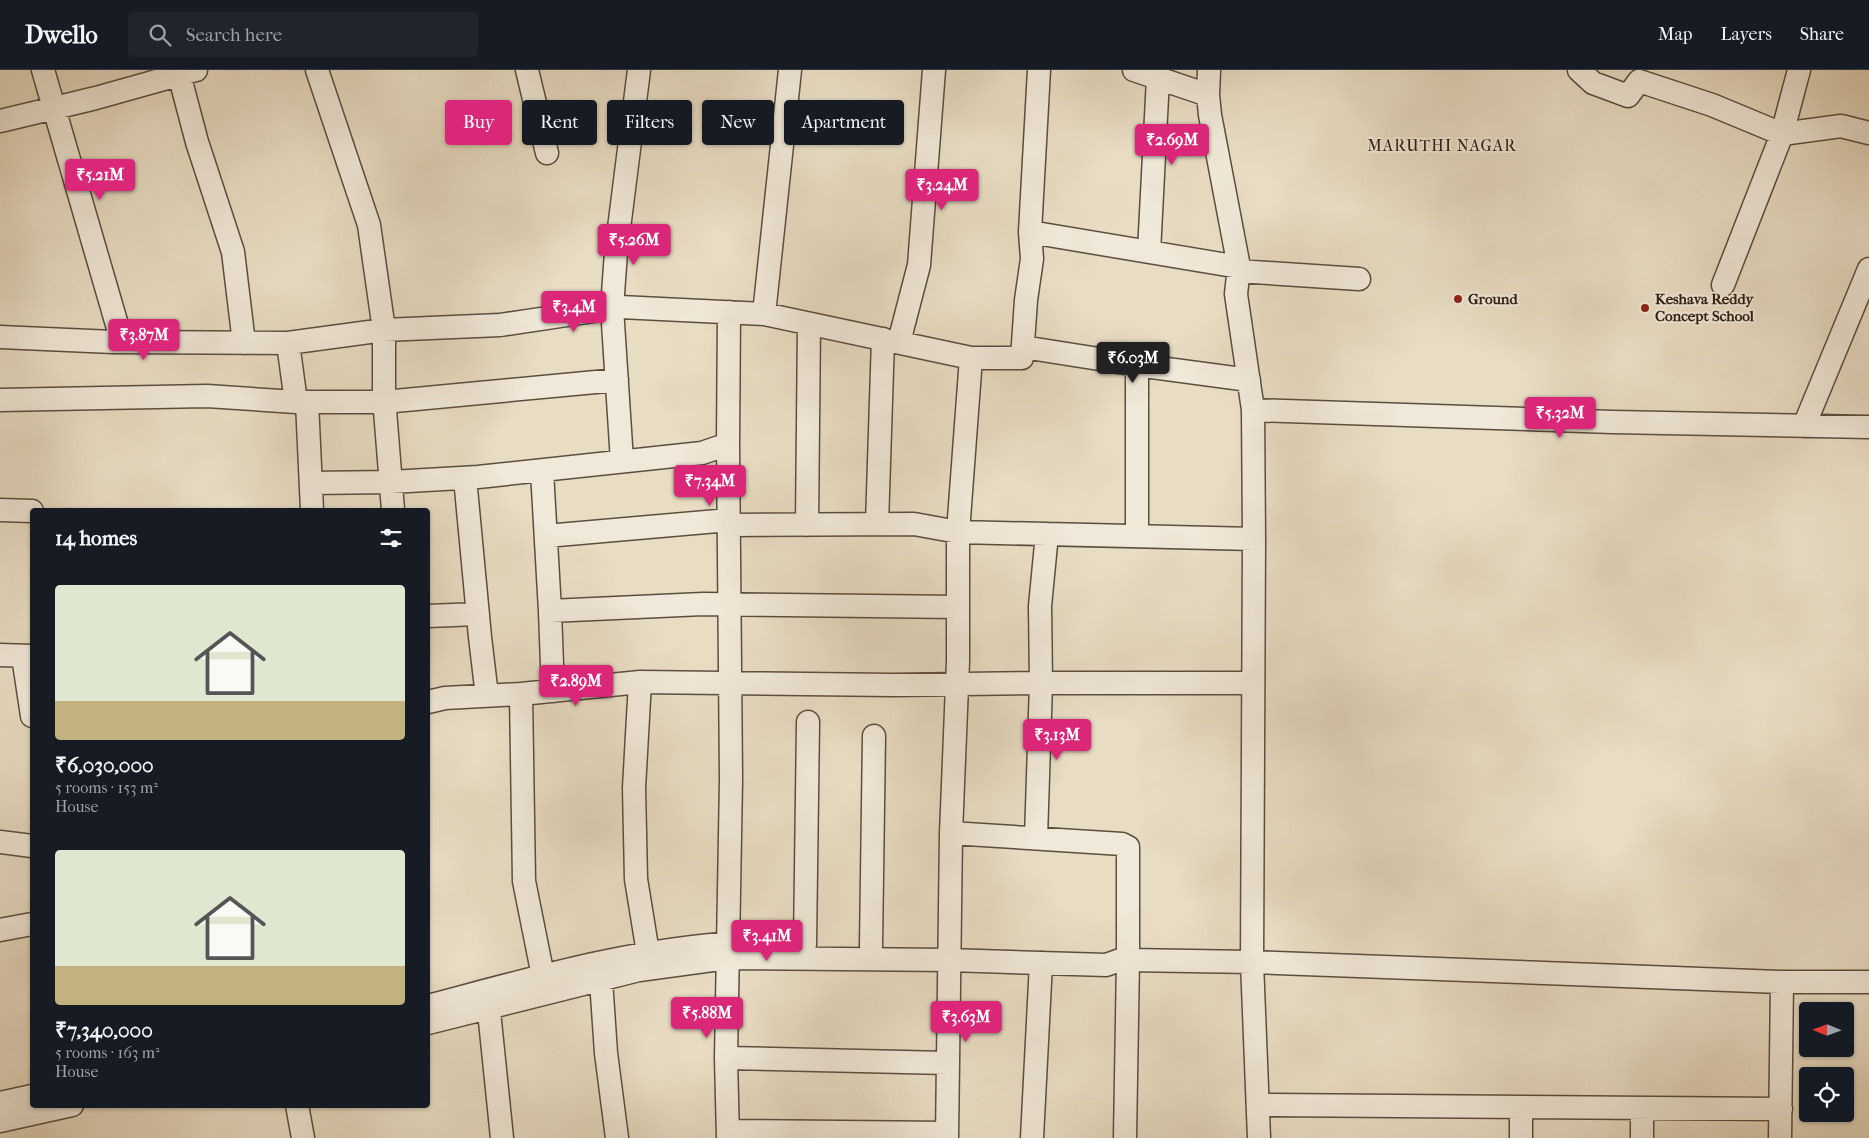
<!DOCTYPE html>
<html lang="en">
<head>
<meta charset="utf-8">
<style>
  :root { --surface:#171b24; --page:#20242c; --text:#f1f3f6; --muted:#9ea1a6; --line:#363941; --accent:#db2777 }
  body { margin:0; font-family:"IM FELL French Canon",serif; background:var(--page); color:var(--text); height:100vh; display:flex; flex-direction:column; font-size:19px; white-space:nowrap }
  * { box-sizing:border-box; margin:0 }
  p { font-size:16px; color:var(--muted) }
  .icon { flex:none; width:28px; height:28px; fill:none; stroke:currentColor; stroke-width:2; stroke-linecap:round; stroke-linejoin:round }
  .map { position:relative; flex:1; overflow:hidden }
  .side { position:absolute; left:30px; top:438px; width:400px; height:600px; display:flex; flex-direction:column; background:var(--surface); border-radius:5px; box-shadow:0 1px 4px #0004 }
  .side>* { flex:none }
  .guide { position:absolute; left:445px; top:30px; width:475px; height:45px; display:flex; gap:10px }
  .needle { width:32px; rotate:271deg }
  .fabs { position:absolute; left:1799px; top:932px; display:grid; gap:10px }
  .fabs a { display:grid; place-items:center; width:55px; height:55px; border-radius:5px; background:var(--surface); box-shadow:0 1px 4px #0004; font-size:25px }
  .price { position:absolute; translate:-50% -42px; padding:0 11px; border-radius:5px; background:var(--accent); color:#fff; font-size:16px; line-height:32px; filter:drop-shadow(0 1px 2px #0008) }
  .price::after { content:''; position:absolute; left:50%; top:30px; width:15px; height:11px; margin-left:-8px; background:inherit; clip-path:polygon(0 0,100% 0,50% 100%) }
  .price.on { background:#222; color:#fff }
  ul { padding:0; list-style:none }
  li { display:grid; align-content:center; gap:10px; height:265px; padding:0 25px }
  li span { display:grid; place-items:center; height:155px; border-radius:5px; color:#555 }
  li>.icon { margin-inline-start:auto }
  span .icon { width:90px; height:90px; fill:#fffc; stroke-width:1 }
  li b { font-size:21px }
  h2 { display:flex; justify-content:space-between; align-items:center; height:60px; padding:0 25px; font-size:21px }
  .tag { padding:0 18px; border-radius:5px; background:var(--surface); box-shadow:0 1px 4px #0004; font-size:18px; line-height:45px }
  .tag.on { background:var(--accent); color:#fff }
  header { display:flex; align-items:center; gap:30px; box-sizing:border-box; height:70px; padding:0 25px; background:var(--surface); border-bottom:1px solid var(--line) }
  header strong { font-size:24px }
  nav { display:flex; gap:28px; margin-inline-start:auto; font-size:18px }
  .search { width:350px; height:45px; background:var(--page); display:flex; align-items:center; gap:12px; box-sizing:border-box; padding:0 18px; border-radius:5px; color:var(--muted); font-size:19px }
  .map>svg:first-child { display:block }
</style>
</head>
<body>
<header>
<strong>Dwello</strong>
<div class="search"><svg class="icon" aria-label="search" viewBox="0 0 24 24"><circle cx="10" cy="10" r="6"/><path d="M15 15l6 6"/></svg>Search here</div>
<nav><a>Map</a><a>Layers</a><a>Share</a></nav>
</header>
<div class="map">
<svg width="1869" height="1068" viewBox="0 0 1869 1068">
  <rect width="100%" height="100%" fill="#e8dcc3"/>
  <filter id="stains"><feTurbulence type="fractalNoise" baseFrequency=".004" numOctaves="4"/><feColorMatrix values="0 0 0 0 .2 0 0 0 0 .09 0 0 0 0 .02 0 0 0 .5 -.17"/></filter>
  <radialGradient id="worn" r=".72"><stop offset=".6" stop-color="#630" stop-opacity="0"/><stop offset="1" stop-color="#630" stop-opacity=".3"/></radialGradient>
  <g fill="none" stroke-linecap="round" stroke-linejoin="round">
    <g stroke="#5b4e3f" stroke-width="25">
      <path id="minor" d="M43 0 122 272
        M178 0 197 72 233 182 244 273
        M317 0 369 155 384 260V328L393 440
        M527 0 547 83
        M790 0 764 244 971 288 958 462V591L951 763 947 1068
        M1134 0 1208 25
        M1209 0 1208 25 1210 45 1239 197 1236 224 1253 340 1254 469 1252 892 1259 1068
        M1579 0 1593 13 1628 26 1639 11 1712 35 1782 64 1841 56 1869 63
        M0 51 96 28 196 0
        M1030 162 1239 197
        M1149 182 1158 8
        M1238 201 1359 209
        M1723 215 1782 64 1799 0
        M0 267 113 272 288 273
        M899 272 919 195 934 0
        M1023 277 1137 295 1249 310
        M971 288H1022L1026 230 1032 189 1030 162 1039 0
        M0 330 207 326 296 332 288 273 384 260 500 255 620 237 764 244
        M296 332H384L617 310
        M307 332 312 440
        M1253 340 1613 352 1869 357
        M1804 356 1869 199
        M728 374 729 242
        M622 391 612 238 616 182 639 0
        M542 401 550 541
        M465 408 480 567 487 626
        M311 413 391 412 478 407 702 383 728 374 731 710 726 988 728 1068
        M0 440 32 441
        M877 454 883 269
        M729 455 914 454 958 462 1254 469
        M807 455 809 254
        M546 466 729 450
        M1137 466V295
        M428 546 478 544
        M0 585 32 586
        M23 586 32 646
        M640 612 893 615 1041 613 1040 536 1047 464
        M553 621 550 541 703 534 958 537
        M428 632 445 628 521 624
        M951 763 1122 774 1128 777V890L1125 1068
        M1036 768 1041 613H1253
        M0 772 32 776
        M0 860 32 854
        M805 874 808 652
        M871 876 874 666
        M543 906 524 811 521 624 640 612 634 718 636 809 648 883
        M601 910 606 983 617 1068
        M487 922 502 1068
        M428 936C530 909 632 879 738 873
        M428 953 639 900 727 888 949 890 1106 895 1120 890H1128L1252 892 1782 912H1869
        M726 988 947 993
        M0 1033 32 1026
        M297 1035 303 1068
        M1258 1035 1781 1039
        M0 1051 72 1035
        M728 1061 947 1063
        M1032 1068 1041 893
        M1521 1068V1037
        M1642 1068V1038
        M1780 1068 1782 912"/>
    </g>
    <use href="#minor" stroke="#f0e8d8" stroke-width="22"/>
  </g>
  <g fill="#8f2418" stroke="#f0e8d8" stroke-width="2">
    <circle cx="1458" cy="229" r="5"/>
    <circle cx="1645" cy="238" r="5"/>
  </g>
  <g text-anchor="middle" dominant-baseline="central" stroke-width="4" stroke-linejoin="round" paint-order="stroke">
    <g font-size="15" font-weight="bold" fill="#2c1e13" stroke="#f0e8d8" text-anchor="start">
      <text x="1468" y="229">Ground</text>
      <text x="1655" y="229">Keshava Reddy<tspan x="1655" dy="17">Concept School</tspan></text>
    </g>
    <g font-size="16" letter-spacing="1" fill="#2c1e13" stroke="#f0e8d8">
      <text x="1442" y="75">MARUTHI NAGAR</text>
    </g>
  </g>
  <rect width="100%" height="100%" filter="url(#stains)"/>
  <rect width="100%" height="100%" fill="url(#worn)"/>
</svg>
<div class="fabs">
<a><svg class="needle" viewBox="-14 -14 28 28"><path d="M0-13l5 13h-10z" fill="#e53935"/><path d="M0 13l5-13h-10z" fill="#9ea1a6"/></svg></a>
<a><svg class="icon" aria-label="locate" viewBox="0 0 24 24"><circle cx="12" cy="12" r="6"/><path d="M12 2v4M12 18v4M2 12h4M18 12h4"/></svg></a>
</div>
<b class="price" style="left:1172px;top:96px">₹2.69M</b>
<b class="price" style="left:100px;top:131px">₹5.21M</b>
<b class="price" style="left:942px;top:141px">₹3.24M</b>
<b class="price" style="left:634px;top:196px">₹5.26M</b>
<b class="price" style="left:574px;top:263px">₹3.4M</b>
<b class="price" style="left:144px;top:291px">₹3.87M</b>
<b class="price on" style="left:1133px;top:314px">₹6.03M</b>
<b class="price" style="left:1560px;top:369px">₹5.32M</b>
<b class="price" style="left:710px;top:437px">₹7.34M</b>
<b class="price" style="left:576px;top:637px">₹2.89M</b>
<b class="price" style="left:1057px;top:691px">₹3.13M</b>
<b class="price" style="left:767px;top:892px">₹3.41M</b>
<b class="price" style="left:707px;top:969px">₹5.88M</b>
<b class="price" style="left:966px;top:973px">₹3.63M</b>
<div class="guide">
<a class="tag on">Buy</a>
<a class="tag">Rent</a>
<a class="tag">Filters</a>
<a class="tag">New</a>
<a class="tag">Apartment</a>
</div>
<section class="side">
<h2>14 homes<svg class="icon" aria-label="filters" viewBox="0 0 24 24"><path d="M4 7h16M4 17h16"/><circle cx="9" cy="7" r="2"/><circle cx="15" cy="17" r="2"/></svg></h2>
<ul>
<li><span style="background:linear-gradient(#dfe7d0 75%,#c2b280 0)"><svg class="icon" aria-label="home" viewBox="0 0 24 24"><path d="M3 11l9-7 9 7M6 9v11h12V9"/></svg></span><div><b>₹6,030,000</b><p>5 rooms · 153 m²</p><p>House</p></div></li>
<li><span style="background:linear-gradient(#dfe7d0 75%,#c2b280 0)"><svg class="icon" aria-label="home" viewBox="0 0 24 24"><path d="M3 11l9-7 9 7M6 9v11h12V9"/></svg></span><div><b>₹7,340,000</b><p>5 rooms · 163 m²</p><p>House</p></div></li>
</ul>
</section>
</div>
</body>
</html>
